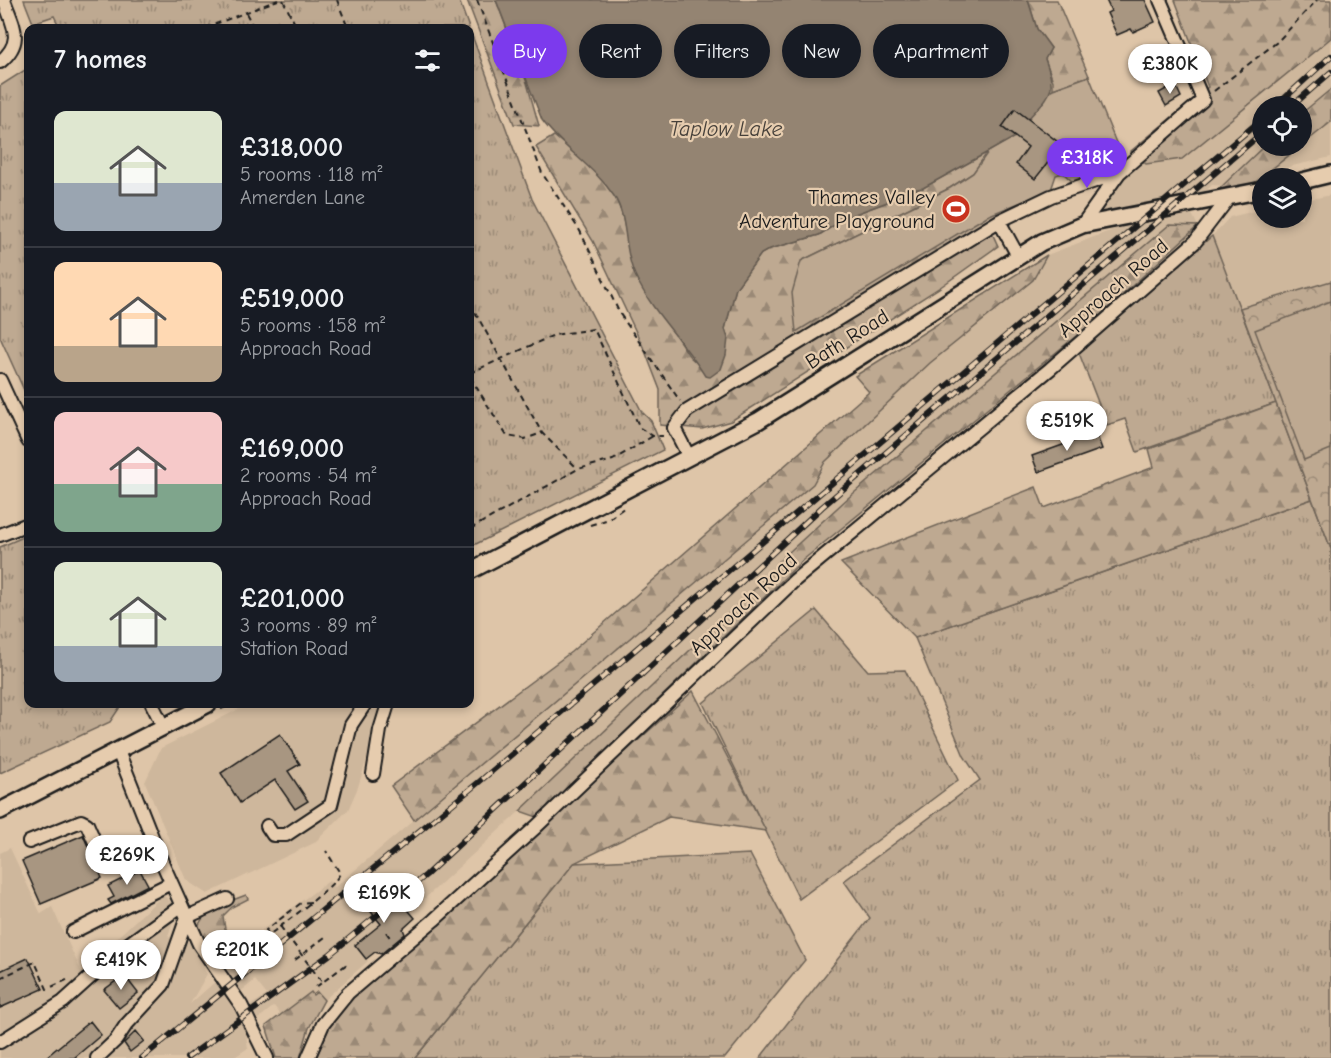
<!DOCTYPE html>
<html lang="en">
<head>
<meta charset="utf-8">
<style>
  :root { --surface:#171b24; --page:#242831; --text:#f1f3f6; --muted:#9ea1a6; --line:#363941; --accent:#7c3aed }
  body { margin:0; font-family:"Comic Neue",sans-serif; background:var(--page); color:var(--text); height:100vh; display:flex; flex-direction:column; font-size:22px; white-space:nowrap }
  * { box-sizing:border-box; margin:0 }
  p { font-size:20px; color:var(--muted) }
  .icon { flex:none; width:33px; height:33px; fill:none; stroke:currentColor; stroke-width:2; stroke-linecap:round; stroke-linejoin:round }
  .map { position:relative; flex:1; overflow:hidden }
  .details { position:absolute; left:24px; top:24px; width:450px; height:684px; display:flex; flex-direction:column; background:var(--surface); border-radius:12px; box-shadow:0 3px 9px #0003 }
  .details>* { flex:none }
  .hud { position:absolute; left:492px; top:24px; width:570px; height:54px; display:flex; gap:12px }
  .controls { position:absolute; left:1252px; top:96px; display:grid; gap:12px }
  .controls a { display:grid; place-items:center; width:60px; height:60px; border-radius:50%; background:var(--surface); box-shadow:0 3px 9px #0003; font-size:30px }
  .price { position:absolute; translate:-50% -51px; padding:0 14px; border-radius:21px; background:#fff; color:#222; font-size:20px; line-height:39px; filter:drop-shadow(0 2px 3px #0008) }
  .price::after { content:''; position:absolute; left:50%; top:36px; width:18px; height:14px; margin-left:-9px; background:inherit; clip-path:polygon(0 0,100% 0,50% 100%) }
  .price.active { background:var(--accent); color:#fff }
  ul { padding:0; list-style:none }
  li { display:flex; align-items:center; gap:18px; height:150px; padding:0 30px }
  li+li { border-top:2px solid var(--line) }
  li span { display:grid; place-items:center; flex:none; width:168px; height:120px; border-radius:12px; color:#555 }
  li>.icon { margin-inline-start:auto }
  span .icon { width:72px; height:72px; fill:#fffc; stroke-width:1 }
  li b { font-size:26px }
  h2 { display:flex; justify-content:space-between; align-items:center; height:72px; padding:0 30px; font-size:26px }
  .pill { padding:0 21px; border-radius:27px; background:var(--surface); box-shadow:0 3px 9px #0003; font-size:21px; line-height:54px }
  .pill.active { background:var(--accent); color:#fff }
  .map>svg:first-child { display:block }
</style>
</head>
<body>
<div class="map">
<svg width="1331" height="1058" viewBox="0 0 1331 1058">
  <defs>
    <pattern id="grass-tufts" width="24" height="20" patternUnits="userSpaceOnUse" patternTransform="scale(1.5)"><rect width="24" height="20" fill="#bea991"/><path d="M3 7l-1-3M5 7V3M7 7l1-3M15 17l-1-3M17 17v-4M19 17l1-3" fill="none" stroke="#9a8976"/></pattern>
    <pattern id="forest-firs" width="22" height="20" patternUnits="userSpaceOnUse" patternTransform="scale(1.5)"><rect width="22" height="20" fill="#bea991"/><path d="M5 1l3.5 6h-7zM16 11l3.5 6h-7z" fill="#9a8976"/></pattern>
    <pattern id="park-crowns" width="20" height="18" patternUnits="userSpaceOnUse" patternTransform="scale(1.5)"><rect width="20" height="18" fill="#bea991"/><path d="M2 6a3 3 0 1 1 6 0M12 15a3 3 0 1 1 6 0" fill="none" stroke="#9a8976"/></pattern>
  </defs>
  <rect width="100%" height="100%" fill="#dec5a8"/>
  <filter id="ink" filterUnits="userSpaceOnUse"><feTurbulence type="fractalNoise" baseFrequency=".0167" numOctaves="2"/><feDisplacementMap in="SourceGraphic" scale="12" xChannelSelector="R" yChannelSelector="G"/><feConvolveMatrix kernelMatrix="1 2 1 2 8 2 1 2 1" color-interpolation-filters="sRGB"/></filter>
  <g filter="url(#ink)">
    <path fill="#ceb79c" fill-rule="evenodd" d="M1331 0V157L1271 171 1248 188 1212 185 1204 193 1102 211 1099 208 1122 178 1162 140ZM1263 106H1302V146H1263Z
      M1331 195V281L1240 308 1212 236 1230 217 1263 209V218H1302V201Z
      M1192 214 1198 226 1192 234 1087 327 803 560 537 817 520 811 410 912 415 918 404 928 405 931 377 954 374 952 366 959 368 961 324 1000 317 992 313 995 310 993 281 1015 274 1006 258 1019 249 1006 267 995 255 980 239 993 226 974 267 937 262 930 329 881 335 887 414 820 391 786 571 652 869 392 1047 255 1115 229Z
      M249 704H384L358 787 348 810 314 843 207 894 186 880 145 782 161 748Z
      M10 848 41 914 52 907 81 971 163 895 173 904 174 918 168 936 180 943 190 942 207 974 190 1004 216 981 245 1028 248 1048 233 1058H0V853Z"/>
    <path fill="url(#grass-tufts)" stroke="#6d6256" stroke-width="1.5" d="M24 0H459L469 28H60L54 16 33 23Z
      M470 30 532 199 642 412 651 421 663 450 470 547Z
      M28 68V399L0 337V86Z
      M1212 236 1276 403 1137 452 1125 419 1107 425 1079 353Z
      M1312 499 1331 549V1058H760L870 918 844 881 980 780 964 756 915 638Z
      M28 535V704H122L110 722 0 773V547Z
      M816 610 868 671 905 670 958 780 799 899 703 703Z
      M750 854 805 960 725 1058H415L574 863Z"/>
    <path fill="url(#forest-firs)" stroke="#6d6256" stroke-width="1.5" d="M467 0H496L527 83 539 126 514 124Z
      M1028 0H1057L1089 76 1053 89V81L1045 59 1051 48 1037 29Z
      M1175 0H1331V38L1182 159 1146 164 1131 151 1208 87Z
      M1331 89V122L1248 188 1218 190 1264 146H1302V113Z
      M554 136 592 167 616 198 622 214 634 273 690 357 697 363 728 338 725 329 736 288 761 254 770 249 819 235 847 217 890 201 905 191 923 188 988 152 973 173 950 188 801 261 1004 204 1008 210 987 222 998 246 939 288 731 421 702 429 660 425V390L645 351 593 241 536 147Z
      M1169 225 1198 226 1087 327 803 560 537 817 520 811 779 566 777 563 848 498Z
      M1047 255 1033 280 930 363 825 462 813 484 414 820 391 786 571 652 869 392 855 376Z
      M1276 403 1312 499 915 638 841 563 1036 487 1044 508 1154 467 1149 449Z
      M693 691 766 831 669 817 574 863 415 1058H316L329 1028 348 1002Z
      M246 895 248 899 232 907 223 916 225 929 241 953 219 967 198 926C207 907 228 902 246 895Z
      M311 992 313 995 317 992 324 1000 309 1028 300 1058H276L266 1026Z"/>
    <path fill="url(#park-crowns)" stroke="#6d6256" stroke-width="1.5" d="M1331 281V549L1240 308Z"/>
    <path fill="#bea991" stroke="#6d6256" stroke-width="1.5" d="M1089 76 1121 155 1082 172 1080 179 1074 183 1063 173 1056 175 1051 190 987 216 796 332 792 293 801 261 950 188 973 173 988 152 1014 137 1002 127 1015 109 1053 89Z
      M1331 301V449L1304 460 1255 330Z"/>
    <path fill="#948472" stroke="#645a50" stroke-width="1.5" d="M496 0H1028L1037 29 1051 48 1045 59C1058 93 1050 94 1028 119L1015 109 1002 127 1015 137 923 188 905 191 890 201 847 217 819 235 770 249 761 254 736 288 725 329 728 338 726 355 721 369 710 377 705 376C684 341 652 313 635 275 623 251 629 219 614 196 593 165 563 149 542 120Z"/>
    <path fill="#a89681" stroke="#1c1c1c" stroke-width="1.5" d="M1106 0H1145L1155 22 1133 32 1131 29 1117 35 1107 13 1111 11Z
      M1175 84 1181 97 1166 106 1159 93Z
      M1015 109 1062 145 1035 179 1016 164 1028 147 1002 127Z
      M1096 433 1102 449 1038 472 1032 456Z
      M280 734 300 764 288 771 308 801 295 809 275 780 240 803 221 773Z
      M83 835 102 878 41 904 22 861Z
      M140 870 148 885 111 904 108 900 114 897 108 886Z
      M380 887 398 909 404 905 415 918 403 929 405 934 381 954 375 952 366 959 355 945 381 924 363 902Z
      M28 958 43 989 0 1008V971Z
      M124 975 138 993 119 1008 104 990Z
      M90 1021 101 1035 74 1058H45Z
      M136 1031 144 1041 130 1052 124 1043Z"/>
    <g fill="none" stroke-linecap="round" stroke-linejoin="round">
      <g stroke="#1c1c1c" stroke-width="16">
        <path id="minor" d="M0 62C25 41 13 26 4 0
          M999 221 1018 256
          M1082 225 1119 173 1203 100 1160 0
          M0 380 28 441
          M689 457 674 428 687 411 999 221 1051 196 1119 173
          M0 535 28 524
          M152 704 163 726
          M118 751 162 862 199 944 241 1005 267 1058
          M373 774 380 730 388 704
          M267 826 273 835H286L331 805 351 725 365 704
          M29 842 81 821 87 824 104 863 154 844
          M73 932 171 883
          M0 1042 63 1002 124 947 181 906
          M97 1058 116 1040 126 1025 163 985 187 917 227 899
          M308 1058 323 1024 348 993 434 920 536 827 795 580 1050 369 1195 242 1228 199"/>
      </g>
      <g stroke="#1c1c1c" stroke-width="20">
        <path id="major" d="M1302 181 1331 174
          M470 571 758 421 1042 242 1082 225 1263 190
          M0 811 208 704"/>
      </g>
      <path stroke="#1c1c1c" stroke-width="2" stroke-dasharray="6 4.5" stroke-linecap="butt" d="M283 0 297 28
        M337 0 348 28
        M477 0 542 173 580 231 620 314 680 401
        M246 13 254 28
        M205 28 278 0
        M1214 91 1277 42 1317 0
        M470 303 542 433 578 469
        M470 373 554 335 594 329 640 428 653 436H663
        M470 377 507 436 525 439 542 433
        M590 525 609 519 625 507
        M470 529 578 469 613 460 653 436
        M221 709 232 704
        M311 902 301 903 266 930 269 935C282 925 338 884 340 873L326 851
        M386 932 392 940
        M295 960 325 937
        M0 978 35 962 47 989 71 978
        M316 987 347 964"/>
      <use href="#minor" stroke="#e6ccae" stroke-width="12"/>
      <use href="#major" stroke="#e6ccae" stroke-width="15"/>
      <g stroke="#1c1c1c" stroke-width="6">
        <path id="rail" d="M1276 106 1331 56
          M1292 106 1331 72
          M142 1058 479 782 1263 118
          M187 1058 329 955 426 875 822 507 1263 132"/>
      </g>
      <use href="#rail" stroke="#e6ccae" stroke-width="4" stroke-dasharray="11" stroke-linecap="butt"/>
      <path stroke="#1c1c1c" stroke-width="2" stroke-dasharray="6 4.5" stroke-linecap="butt" d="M280 926 322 982"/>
    </g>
  </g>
  <defs>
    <g id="stadium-disc" transform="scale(1.5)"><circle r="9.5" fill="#c8321e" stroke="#e6ccae"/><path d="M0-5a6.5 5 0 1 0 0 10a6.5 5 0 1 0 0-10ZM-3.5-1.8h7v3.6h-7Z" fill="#fff"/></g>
  </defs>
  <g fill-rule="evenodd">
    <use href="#stadium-disc" x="956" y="209"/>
  </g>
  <g text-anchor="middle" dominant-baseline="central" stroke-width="4.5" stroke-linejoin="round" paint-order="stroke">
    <g font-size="21" fill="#1c1c1c" stroke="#e6ccae" text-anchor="end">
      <text x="935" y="197">Thames Valley<tspan x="935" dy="24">Adventure Playground</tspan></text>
    </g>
    <g font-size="21" fill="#1c1c1c" stroke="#e6ccae">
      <text transform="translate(1113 288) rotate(-41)">Approach Road</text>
      <text transform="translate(847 339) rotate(-32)">Bath Road</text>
      <text transform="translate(743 604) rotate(-43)">Approach Road</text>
    </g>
    <g font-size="22" font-style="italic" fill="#46403a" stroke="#e6ccae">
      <text x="726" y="129">Taplow Lake</text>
    </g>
  </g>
</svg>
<div class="controls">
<a><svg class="icon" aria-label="locate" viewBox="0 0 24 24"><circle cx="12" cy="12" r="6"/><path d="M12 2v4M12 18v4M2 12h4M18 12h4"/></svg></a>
<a><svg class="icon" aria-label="layers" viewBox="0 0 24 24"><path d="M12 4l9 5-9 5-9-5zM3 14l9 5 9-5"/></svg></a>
</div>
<b class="price" style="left:1170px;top:95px">£380K</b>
<b class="price active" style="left:1087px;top:189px">£318K</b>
<b class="price" style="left:1067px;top:452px">£519K</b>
<b class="price" style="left:127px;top:886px">£269K</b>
<b class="price" style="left:384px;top:924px">£169K</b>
<b class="price" style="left:242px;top:981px">£201K</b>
<b class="price" style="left:121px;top:991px">£419K</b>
<div class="hud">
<a class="pill active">Buy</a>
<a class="pill">Rent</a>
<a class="pill">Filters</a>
<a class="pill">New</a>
<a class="pill">Apartment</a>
</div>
<section class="details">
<h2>7 homes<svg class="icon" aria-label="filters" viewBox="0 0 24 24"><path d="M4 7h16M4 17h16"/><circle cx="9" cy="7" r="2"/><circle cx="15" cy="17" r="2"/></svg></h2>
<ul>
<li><span style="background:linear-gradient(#dfe7d0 60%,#9aa5b1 0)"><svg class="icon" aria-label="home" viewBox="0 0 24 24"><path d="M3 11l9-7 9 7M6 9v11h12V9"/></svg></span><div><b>£318,000</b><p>5 rooms · 118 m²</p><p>Amerden Lane</p></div></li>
<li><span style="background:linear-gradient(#ffd9b3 70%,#b9a48a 0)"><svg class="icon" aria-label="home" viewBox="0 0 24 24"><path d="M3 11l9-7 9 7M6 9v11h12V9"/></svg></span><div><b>£519,000</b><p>5 rooms · 158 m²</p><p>Approach Road</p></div></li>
<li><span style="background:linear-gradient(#f6c9c9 60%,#7fa58c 0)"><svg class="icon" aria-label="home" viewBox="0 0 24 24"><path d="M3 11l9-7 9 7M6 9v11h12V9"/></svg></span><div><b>£169,000</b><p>2 rooms · 54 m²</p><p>Approach Road</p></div></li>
<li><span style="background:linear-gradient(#dfe7d0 70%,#9aa5b1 0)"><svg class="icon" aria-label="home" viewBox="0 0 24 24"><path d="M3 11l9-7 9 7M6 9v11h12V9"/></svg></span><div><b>£201,000</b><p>3 rooms · 89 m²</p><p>Station Road</p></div></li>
</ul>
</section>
</div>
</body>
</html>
